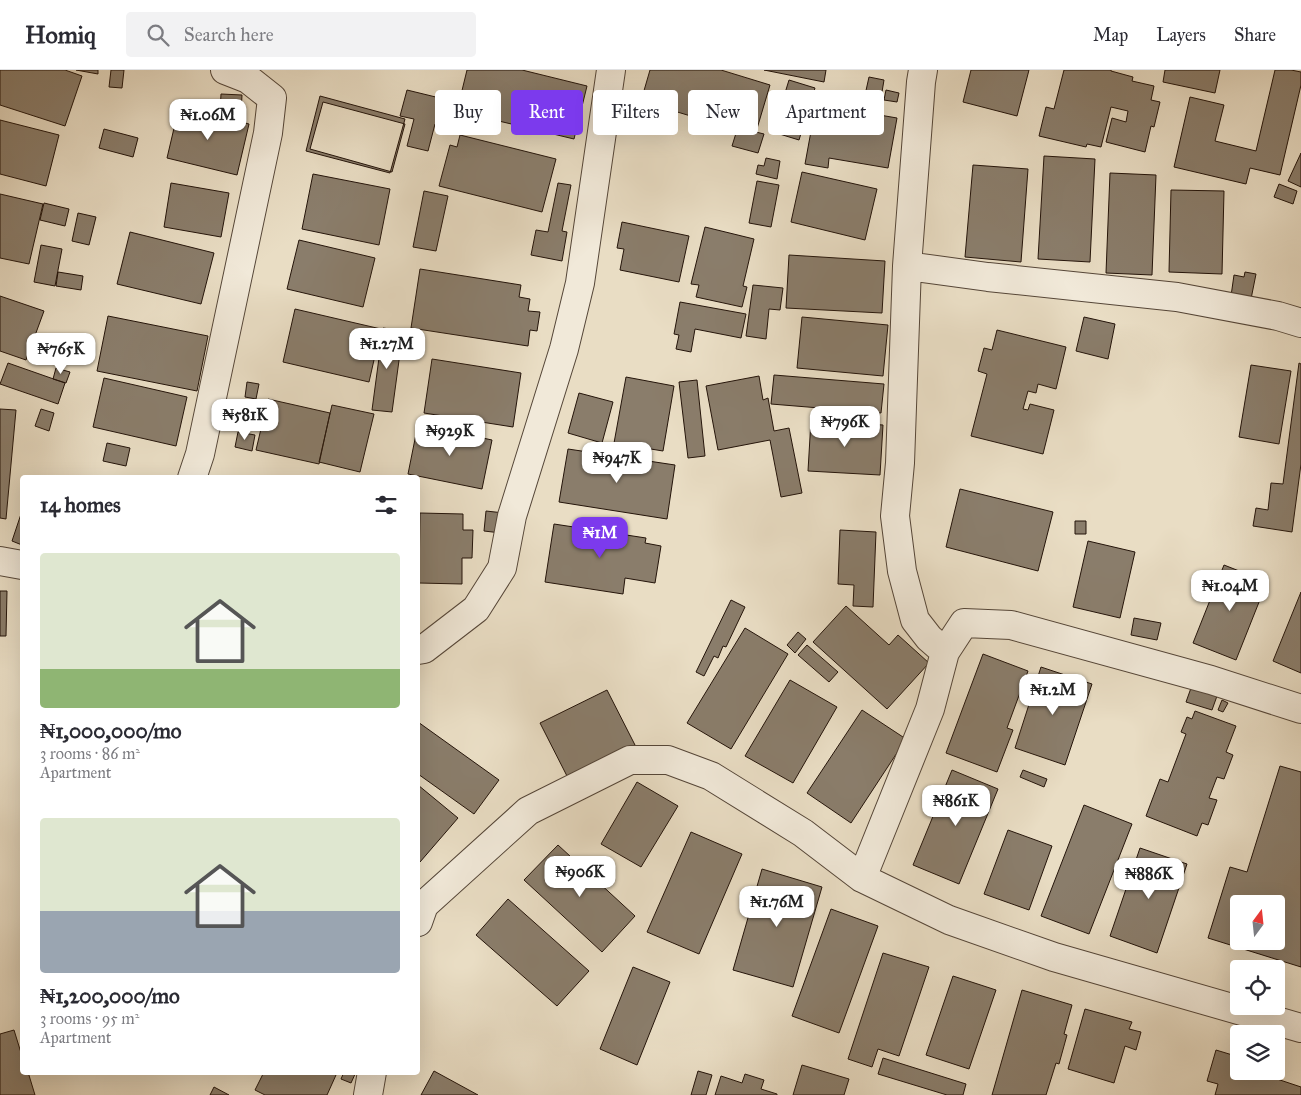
<!DOCTYPE html>
<html lang="en">
<head>
<meta charset="utf-8">
<style>
  :root { --surface:#fff; --page:#f2f2f3; --text:#2b2b33; --muted:#7c7c81; --line:#e1e1e2; --accent:#7c3aed }
  body { margin:0; font-family:"IM FELL Great Primer",serif; background:var(--page); color:var(--text); height:100vh; display:flex; flex-direction:column; font-size:19px; white-space:nowrap }
  * { box-sizing:border-box; margin:0 }
  p { font-size:16px; color:var(--muted) }
  .icon { flex:none; width:28px; height:28px; fill:none; stroke:currentColor; stroke-width:2; stroke-linecap:round; stroke-linejoin:round }
  .map { position:relative; flex:1; overflow:hidden }
  .sheet { position:absolute; left:20px; top:405px; width:400px; height:600px; display:flex; flex-direction:column; background:var(--surface); border-radius:5px; box-shadow:0 5px 20px #0002 }
  .sheet>* { flex:none }
  .hud { position:absolute; left:435px; top:20px; width:475px; height:45px; display:flex; gap:10px }
  .needle { width:32px; rotate:15deg }
  .controls { position:absolute; left:1230px; top:825px; display:grid; gap:10px }
  .controls a { display:grid; place-items:center; width:55px; height:55px; border-radius:5px; background:var(--surface); box-shadow:0 5px 20px #0002; font-size:25px }
  .price { position:absolute; translate:-50% -42px; padding:0 11px; border-radius:10px; background:#fff; color:#222; font-size:16px; line-height:32px; filter:drop-shadow(0 1px 2px #0008) }
  .price::after { content:''; position:absolute; left:50%; top:30px; width:15px; height:11px; margin-left:-8px; background:inherit; clip-path:polygon(0 0,100% 0,50% 100%) }
  .price.on { background:var(--accent); color:#fff }
  ul { padding:0; list-style:none }
  li { display:grid; align-content:center; gap:10px; height:265px; padding:0 20px }
  li span { display:grid; place-items:center; height:155px; border-radius:5px; color:#555 }
  li>.icon { margin-inline-start:auto }
  span .icon { width:90px; height:90px; fill:#fffc; stroke-width:1 }
  li b { font-size:21px }
  h2 { display:flex; justify-content:space-between; align-items:center; height:60px; padding:0 20px; font-size:21px }
  .tag { padding:0 18px; border-radius:5px; background:var(--surface); box-shadow:0 5px 20px #0002; font-size:18px; line-height:45px }
  .tag.on { background:var(--accent); color:#fff }
  header { display:flex; align-items:center; gap:30px; box-sizing:border-box; height:70px; padding:0 25px; background:var(--surface); border-bottom:1px solid var(--line) }
  header strong { font-size:24px }
  nav { display:flex; gap:28px; margin-inline-start:auto; font-size:18px }
  .search { width:350px; height:45px; background:var(--page); display:flex; align-items:center; gap:12px; box-sizing:border-box; padding:0 18px; border-radius:5px; color:var(--muted); font-size:19px }
  .map>svg:first-child { display:block }
</style>
</head>
<body>
<header>
<strong>Homiq</strong>
<div class="search"><svg class="icon" aria-label="search" viewBox="0 0 24 24"><circle cx="10" cy="10" r="6"/><path d="M15 15l6 6"/></svg>Search here</div>
<nav><a>Map</a><a>Layers</a><a>Share</a></nav>
</header>
<div class="map">
<svg width="1301" height="1025" viewBox="0 0 1301 1025">
  <rect width="100%" height="100%" fill="#e9ddc4"/>
  <filter id="stains"><feTurbulence type="fractalNoise" baseFrequency=".004" numOctaves="4"/><feColorMatrix values="0 0 0 0 .2 0 0 0 0 .09 0 0 0 0 .02 0 0 0 .5 -.17"/></filter>
  <radialGradient id="worn" r=".72"><stop offset=".6" stop-color="#630" stop-opacity="0"/><stop offset="1" stop-color="#630" stop-opacity=".3"/></radialGradient>
  <path fill="#8a7d6b" stroke="#24140a" fill-rule="evenodd" d="M0 0H65L82 6 65 56 0 35Z
    M76 0H98V4Z
    M111 0H124L122 18 109 17Z
    M467 0H522L587 16 574 69 457 41Z
    M650 0H721L770 15 756 62 764 64 758 83 732 76 737 60 641 31Z
    M764 0H826L824 12Z
    M971 0H1029L1017 46 963 32Z
    M1064 0H1111V1L1133 7 1132 11 1154 16 1151 30 1160 32 1154 57 1151 56 1145 82 1106 72 1112 48 1126 52 1128 41 1111 37 1101 77 1087 74 1086 77 1039 66 1046 37 1054 39Z
    M1165 0H1220L1215 23 1163 12Z
    M1275 0H1291L1301 2V15L1280 105 1250 98 1246 114 1174 97 1190 27 1224 35 1215 71 1256 81Z
    M869 7 884 10 881 28 865 25Z
    M789 10 815 18 799 70 773 62Z
    M407 20 448 30 442 56 435 54 428 81 407 76 414 49 400 46Z
    M886 20 899 23 897 32 884 30Z
    M221 24 242 25 241 43 220 42Z
    M320 26 405 49 390 103 306 81Z
    M323 32 405 54 392 102 310 79Z
    M816 34 897 48 888 98 829 88 828 98 805 94Z
    M179 37 249 54 237 105 167 88Z
    M0 50 59 65 46 116 0 104Z
    M104 59 138 68 133 87 99 78Z
    M460 65 556 89 542 142 439 116 450 75 457 77Z
    M1301 83V117L1288 111Z
    M1044 86 1095 89 1090 192 1038 189Z
    M766 88 780 91 777 109 756 104 758 95 764 96Z
    M973 95 1028 99 1021 192 965 187Z
    M802 102 877 119 865 170 791 152Z
    M1110 103 1156 105 1152 205 1106 203Z
    M313 104 390 119 379 175 302 159Z
    M757 111 779 115 771 157 749 153Z
    M171 113 229 123 221 167 164 157Z
    M558 113 571 115 562 161 567 162 562 191 531 185 536 160 548 162Z
    M1279 114 1297 121 1293 134 1274 127Z
    M1171 120 1224 121 1222 204 1169 202Z
    M424 121 448 126 436 181 413 177Z
    M0 124 43 134 29 194 0 188Z
    M44 133 69 139 65 156 40 150Z
    M78 143 96 147 89 175 72 171Z
    M622 152 689 166 679 212 620 200 624 179 617 178Z
    M705 157 754 169 743 216 747 217 742 237 696 227 699 215 691 214Z
    M130 162 214 183 201 234 117 214Z
    M299 170 375 188 363 237 287 219Z
    M41 175 62 179 55 216 34 212Z
    M789 185 885 191 882 243 786 238Z
    M420 199 521 215 519 227 530 229 528 241 540 242 537 261 530 260 528 276 411 258Z
    M58 202 83 206 81 220 56 216Z
    M1245 202 1256 204 1251 229 1231 226 1234 205 1244 207Z
    M753 215 783 218 780 240 769 239 766 269 746 266Z
    M0 226 44 241 26 290 0 281Z
    M680 232 746 244 741 268 695 259 691 282 676 279 679 265 674 264Z
    M295 239 381 259 369 312 283 292Z
    M108 246 208 266 197 321 97 301Z
    M802 247 888 255 883 306 797 298Z
    M1084 247 1115 254 1108 289 1076 281Z
    M383 258 403 261 392 342 372 340Z
    M997 260 1066 277 1056 319 1038 314 1036 323 1028 321 1023 339 1028 340 1030 334 1054 340 1043 384 971 366 987 304 978 301 984 278 992 280Z
    M432 289 521 303 513 357 424 343Z
    M8 293 65 313 58 334 0 314Z
    M1299 293 1301 294V394L1292 462 1253 456 1256 438 1268 440 1271 413 1283 414Z
    M1251 295 1291 301 1279 374 1239 367Z
    M56 298 70 302 66 313 53 309Z
    M774 305 884 314 881 343 771 334Z
    M759 306 763 330 768 328 774 361 789 358 802 423 781 427 770 370 718 380 706 316Z
    M626 307 674 316 663 381 614 373Z
    M104 308 187 327 176 376 93 357Z
    M697 310 705 386 688 388 679 312Z
    M247 312 259 314 256 329 245 327Z
    M579 323 613 332 602 373 568 363Z
    M268 329 330 343 319 394 256 380Z
    M332 335 374 344 360 402 319 392Z
    M0 339 16 340 6 449 0 448Z
    M41 339 54 343 49 361 35 356Z
    M811 350 883 355 880 405 808 401Z
    M418 354 492 370 482 419 408 404Z
    M238 362 255 365 252 381 235 377Z
    M107 373 130 378 126 396 103 391Z
    M568 379 675 395 667 449 559 432Z
    M960 419 1053 442 1038 501 946 477Z
    M22 441V475L12 471Z
    M486 441 504 443 501 463 484 461Z
    M420 443 463 444V460H473L472 488H462V514L419 513Z
    M1075 451H1086V464H1075Z
    M554 454 646 468 645 473 661 476 655 513 625 508 623 524 545 512Z
    M840 460 876 462 873 537 853 536 854 515 838 514Z
    M1088 471 1135 482 1120 548 1073 537Z
    M1224 495 1267 512 1236 590 1193 573Z
    M0 521H7L6 566H0Z
    M1301 522V603L1273 591Z
    M731 530 745 537 726 577 723 576 718 588 714 586 704 606 696 602Z
    M846 536 889 575 898 565 929 593 887 639 813 572Z
    M1134 548 1161 553 1157 570 1131 565Z
    M745 558 788 584 731 679 687 653Z
    M798 562 806 569 795 583 787 575Z
    M807 575 838 602 829 612 798 585Z
    M983 584 1028 601 1007 658 1013 660 997 702 946 683Z
    M1041 597 1092 614 1065 695 1015 678Z
    M790 610 837 637 793 713 745 686Z
    M1191 618 1217 626 1212 640 1186 632Z
    M607 620 635 675 568 708 540 653Z
    M1222 630 1228 633 1223 642 1218 640Z
    M862 640 906 669 851 753 807 723Z
    M1195 641 1236 656 1226 682 1233 685 1224 709 1217 707 1209 728 1217 730 1208 755 1202 753 1197 766 1146 746 1160 709 1168 712 1186 664 1181 662 1187 647 1192 649Z
    M418 652 499 710 474 744 418 704Z
    M1280 696 1301 702V897L1208 868 1230 797 1247 802ZM1239 834H1276V871H1239Z
    M952 700 998 719 959 814 913 795Z
    M1023 700 1047 709 1044 717 1020 707Z
    M637 712 678 736 641 797 601 774Z
    M418 715 458 748 420 792 418 790Z
    M1084 735 1132 754 1089 864 1041 846Z
    M1008 760 1052 776 1029 840 984 824Z
    M691 762 742 784 699 884 647 862Z
    M558 775 635 846 602 882 524 810Z
    M1140 778 1187 794 1157 883 1110 866Z
    M762 799 822 817 793 917 733 900Z
    M508 829 589 901 557 936 476 865Z
    M831 839 878 856 839 963 792 946Z
    M883 883 929 897 899 986 878 979 872 997 848 989Z
    M633 897 670 912 637 995 600 979Z
    M953 906 996 920 969 999 926 985Z
    M1022 920 1072 935 1064 964 1067 965 1059 994 1056 993 1046 1025H992Z
    M1085 939 1132 952 1129 959 1141 962 1136 980 1125 976 1114 1013 1068 999Z
    M14 960 22 986V1002H28L35 1025H0V964Z
    M1216 980 1239 987V1001H1276V998L1280 999 1277 1009 1301 1017V1025H1215L1218 1014 1207 1011Z
    M883 988 966 1014 963 1025H947L878 1004Z
    M802 995 849 1009 844 1025H793Z
    M434 1001 478 1025H421Z
    M698 1001 712 1005 706 1025H691Z
    M264 1002H331L336 1005 327 1025H265L255 1020Z
    M344 1002H356L351 1013 341 1009Z
    M745 1004 764 1010 761 1019 777 1024V1025H715L721 1006 742 1013Z
    M214 1017 229 1025H210Z"/>
  <g fill="none" stroke-linecap="round" stroke-linejoin="round">
    <g stroke="#554638" stroke-width="30">
      <path id="minor" d="M923 0 921 12 907 196 900 393 895 446 902 501 915 550 929 568 945 582
        M907 196 988 207 1177 227 1278 246 1301 253
        M192 408 200 384 268 63 272 28 248 9 225 0
        M0 491 22 495
        M418 580 424 579 476 539 502 498 512 446 564 279 580 213 611 0
        M862 808 930 639 945 582 964 553 1011 555 1211 610 1301 639
        M418 852 424 835 528 741 630 690H668L711 706 803 763 862 808 949 850 1054 887 1301 958
        M368 1025 372 1002"/>
    </g>
    <use href="#minor" stroke="#f1e9d9" stroke-width="28"/>
  </g>
  <rect width="100%" height="100%" filter="url(#stains)"/>
  <rect width="100%" height="100%" fill="url(#worn)"/>
</svg>
<div class="controls">
<a><svg class="needle" viewBox="-14 -14 28 28"><path d="M0-13l5 13h-10z" fill="#e53935"/><path d="M0 13l5-13h-10z" fill="#7c7c81"/></svg></a>
<a><svg class="icon" aria-label="locate" viewBox="0 0 24 24"><circle cx="12" cy="12" r="6"/><path d="M12 2v4M12 18v4M2 12h4M18 12h4"/></svg></a>
<a><svg class="icon" aria-label="layers" viewBox="0 0 24 24"><path d="M12 4l9 5-9 5-9-5zM3 14l9 5 9-5"/></svg></a>
</div>
<b class="price" style="left:208px;top:71px">₦1.06M</b>
<b class="price" style="left:387px;top:300px">₦1.27M</b>
<b class="price" style="left:61px;top:305px">₦765K</b>
<b class="price" style="left:245px;top:371px">₦581K</b>
<b class="price" style="left:845px;top:378px">₦796K</b>
<b class="price" style="left:450px;top:387px">₦929K</b>
<b class="price" style="left:617px;top:414px">₦947K</b>
<b class="price on" style="left:600px;top:489px">₦1M</b>
<b class="price" style="left:1230px;top:542px">₦1.04M</b>
<b class="price" style="left:1053px;top:646px">₦1.2M</b>
<b class="price" style="left:956px;top:757px">₦861K</b>
<b class="price" style="left:580px;top:828px">₦906K</b>
<b class="price" style="left:1149px;top:830px">₦886K</b>
<b class="price" style="left:777px;top:858px">₦1.76M</b>
<div class="hud">
<a class="tag">Buy</a>
<a class="tag on">Rent</a>
<a class="tag">Filters</a>
<a class="tag">New</a>
<a class="tag">Apartment</a>
</div>
<section class="sheet">
<h2>14 homes<svg class="icon" aria-label="filters" viewBox="0 0 24 24"><path d="M4 7h16M4 17h16"/><circle cx="9" cy="7" r="2"/><circle cx="15" cy="17" r="2"/></svg></h2>
<ul>
<li><span style="background:linear-gradient(#dfe7d0 75%,#8fb573 0)"><svg class="icon" aria-label="home" viewBox="0 0 24 24"><path d="M3 11l9-7 9 7M6 9v11h12V9"/></svg></span><div><b>₦1,000,000/mo</b><p>3 rooms · 86 m²</p><p>Apartment</p></div></li>
<li><span style="background:linear-gradient(#dfe7d0 60%,#9aa5b1 0)"><svg class="icon" aria-label="home" viewBox="0 0 24 24"><path d="M3 11l9-7 9 7M6 9v11h12V9"/></svg></span><div><b>₦1,200,000/mo</b><p>3 rooms · 95 m²</p><p>Apartment</p></div></li>
</ul>
</section>
</div>
</body>
</html>
